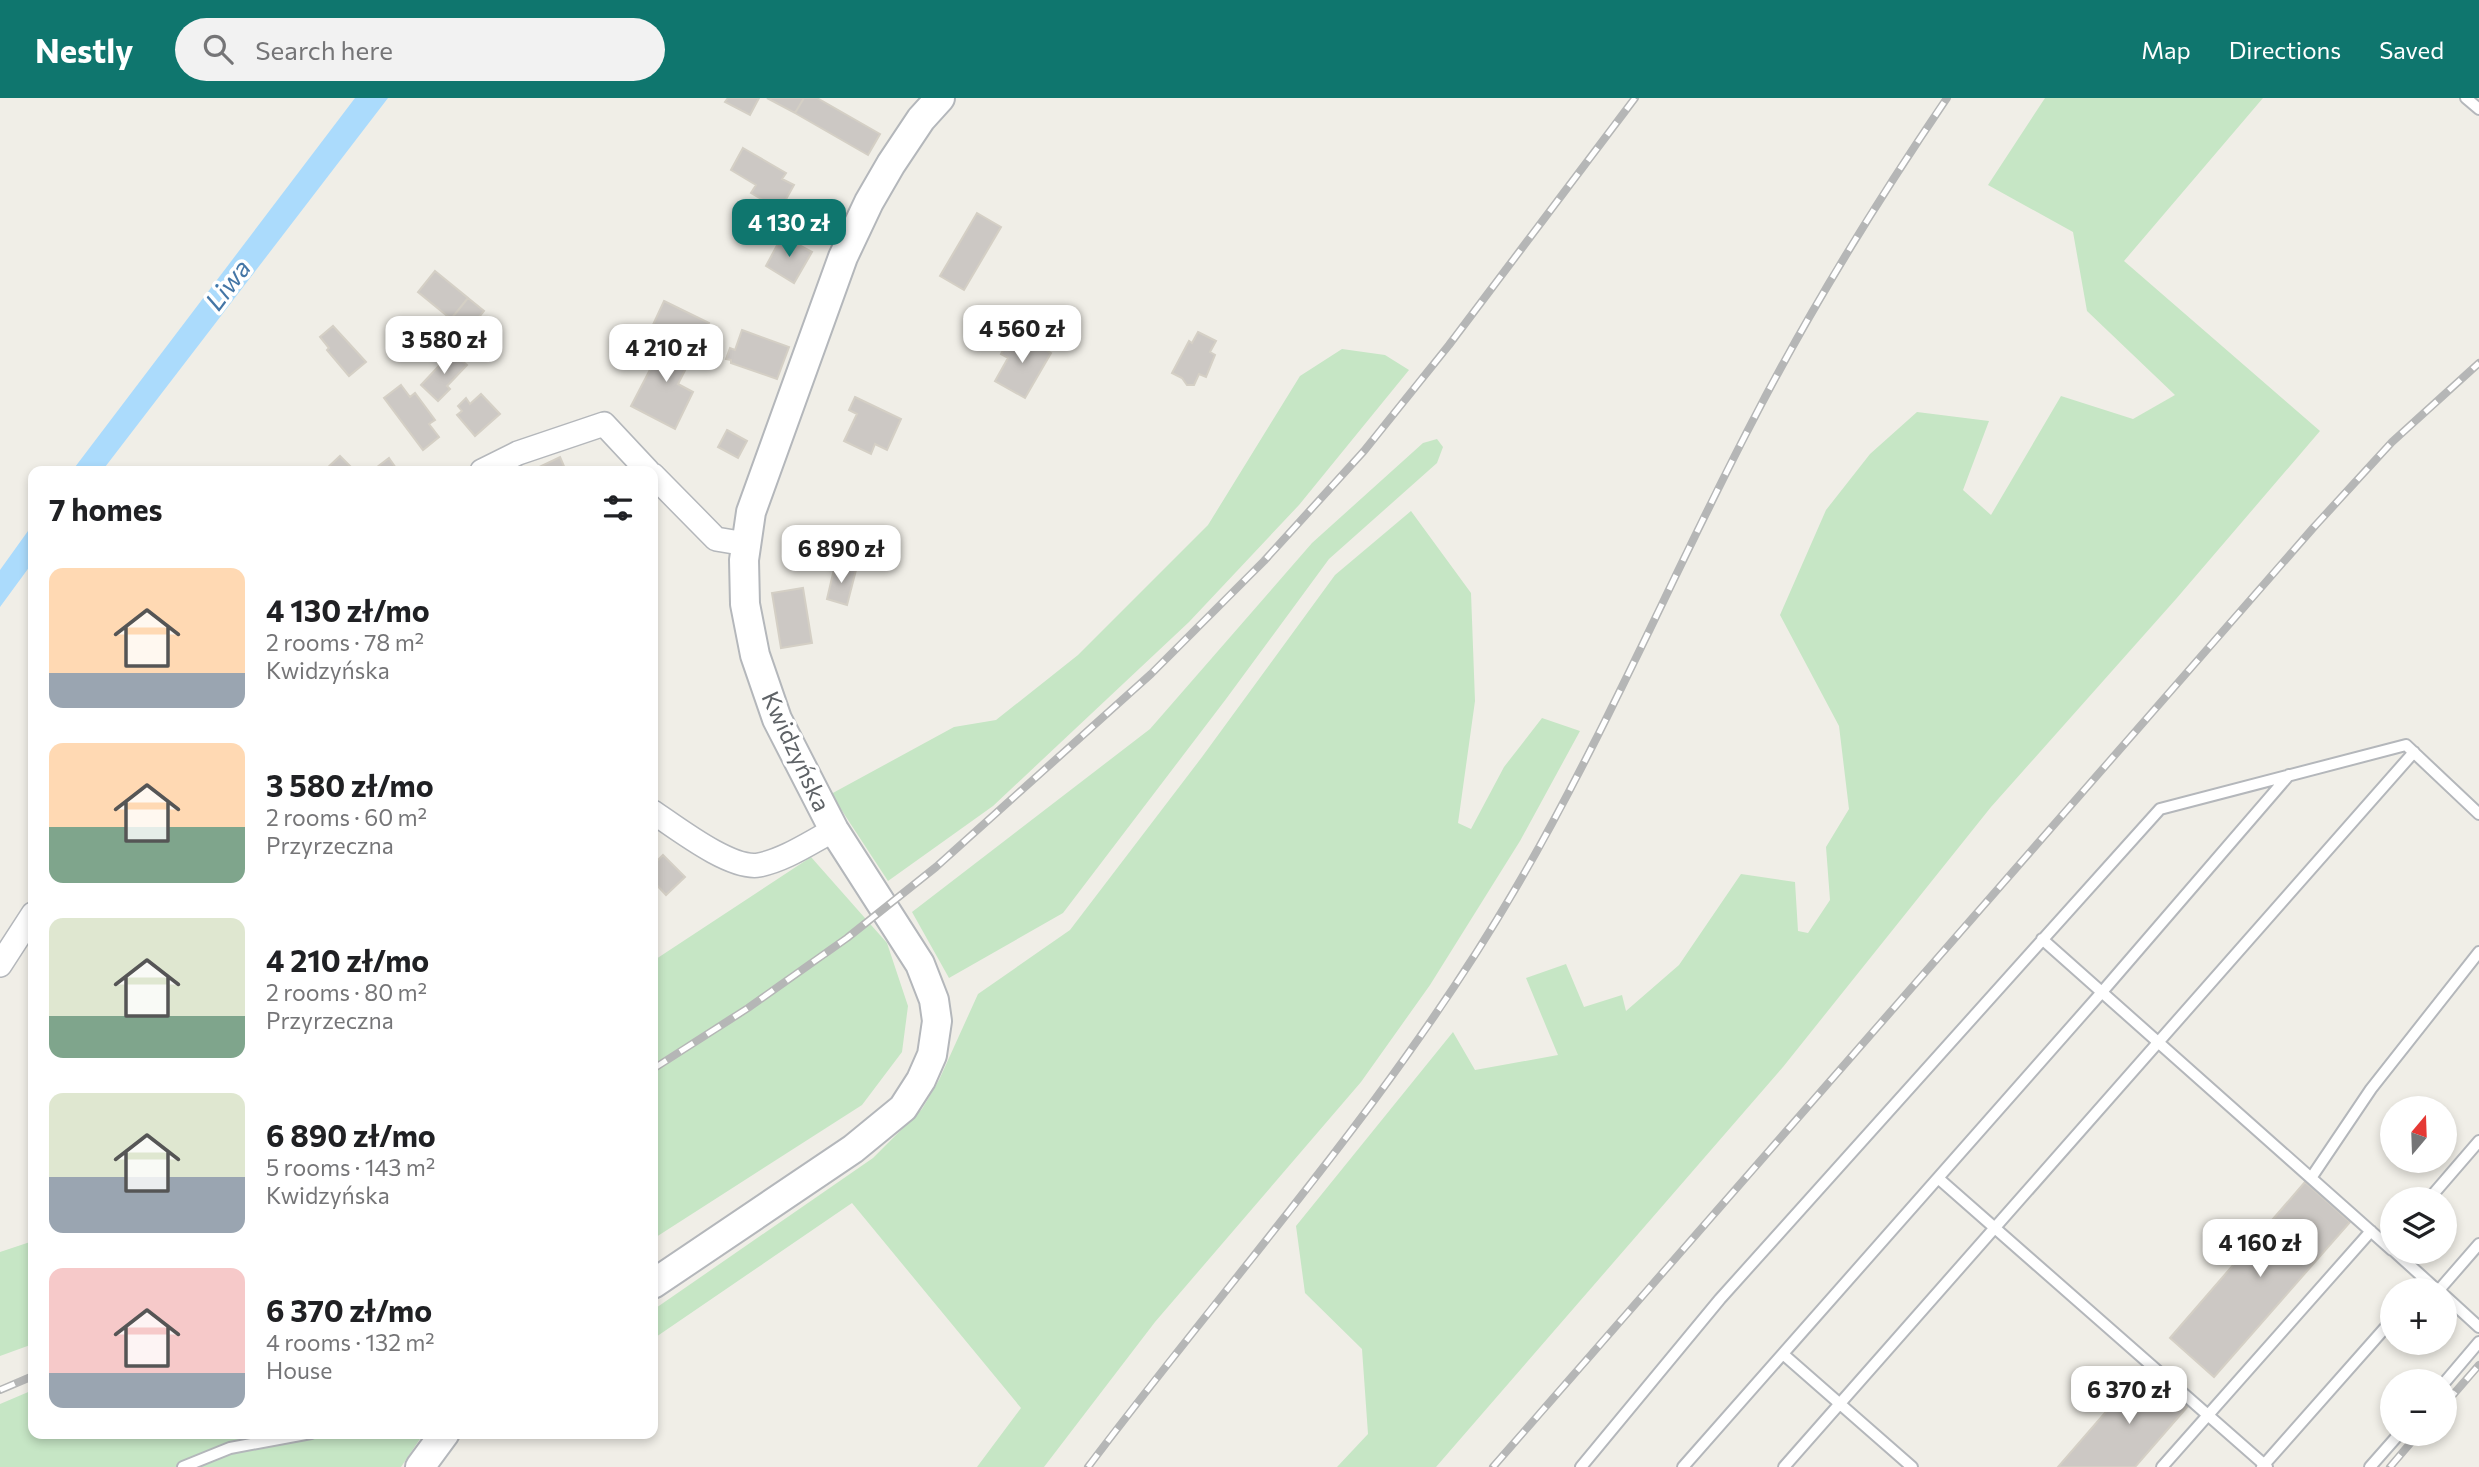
<!DOCTYPE html>
<html lang="en">
<head>
<meta charset="utf-8">
<style>
  :root { --surface:#fff; --page:#f2f2f2; --text:#202124; --muted:#757577; --accent:#0f766e }
  body { margin:0; font-family:Commissioner,sans-serif; background:var(--page); color:var(--text); height:100vh; display:flex; flex-direction:column; font-size:26px; white-space:nowrap }
  * { box-sizing:border-box; margin:0 }
  p { font-size:23px; color:var(--muted) }
  .icon { flex:none; width:38px; height:38px; fill:none; stroke:currentColor; stroke-width:2; stroke-linecap:round; stroke-linejoin:round }
  .map { position:relative; flex:1; overflow:hidden }
  .details { position:absolute; left:28px; top:368px; width:630px; height:973px; display:flex; flex-direction:column; background:var(--surface); border-radius:14px; box-shadow:0 4px 10px #0003 }
  .details>* { flex:none }
  .needle { width:46px; rotate:19deg }
  .tools { position:absolute; left:2380px; top:998px; display:grid; gap:14px }
  .tools a { display:grid; place-items:center; width:77px; height:77px; border-radius:50%; background:var(--surface); box-shadow:0 4px 10px #0003; font-size:35px }
  .price { position:absolute; translate:-50% -60px; padding:0 16px; border-radius:14px; background:#fff; color:#222; font-size:23px; line-height:46px; filter:drop-shadow(0 2px 4px #0008) }
  .price::after { content:''; position:absolute; left:50%; top:42px; width:21px; height:16px; margin-left:-10px; background:inherit; clip-path:polygon(0 0,100% 0,50% 100%) }
  .price.current { background:var(--accent); color:#fff }
  ul { padding:0; list-style:none }
  li { display:flex; align-items:center; gap:21px; height:175px; padding:0 21px }
  li span { display:grid; place-items:center; flex:none; width:196px; height:140px; border-radius:14px; color:#555 }
  li>.icon { margin-inline-start:auto }
  span .icon { width:84px; height:84px; fill:#fffc; stroke-width:1 }
  li b { font-size:30px }
  h2 { display:flex; justify-content:space-between; align-items:center; height:84px; padding:0 21px; font-size:30px }
  header { display:flex; align-items:center; gap:42px; box-sizing:border-box; height:98px; padding:0 35px; background:var(--accent); color:#fff }
  header strong { font-size:33px }
  nav { display:flex; gap:38px; margin-inline-start:auto; font-size:24px }
  .search { width:490px; height:63px; background:var(--page); display:flex; align-items:center; gap:18px; box-sizing:border-box; padding:0 24px; border-radius:38px; color:var(--muted); font-size:26px }
  .map>svg:first-child { display:block }
</style>
</head>
<body>
<header>
<strong>Nestly</strong>
<div class="search"><svg class="icon" aria-label="search" viewBox="0 0 24 24"><circle cx="10" cy="10" r="6"/><path d="M15 15l6 6"/></svg>Search here</div>
<nav><a>Map</a><a>Directions</a><a>Saved</a></nav>
</header>
<div class="map">
<svg width="2479" height="1369" viewBox="0 0 2479 1369">
  <rect width="100%" height="100%" fill="#f0eee7"/>
  <path fill="#c6e6c5" d="M2045 0H2263L2124 163 2320 333 2176 501 1991 709 1783 969 1436 1369H1337L1368 1336 1362 1251 1305 1195 1296 1128 1453 934 1475 972 1558 957 1526 880 1566 866 1584 909 1622 897 1626 913 1679 867 1741 776 1795 784 1798 833 1808 835 1830 802 1826 749 1849 711 1839 628 1780 517 1826 412 1870 356 1917 314 1989 323 1963 392 1991 417 2061 298 2133 321 2175 297 2087 213 2073 134 1988 87Z
    M1342 251 1385 257 1409 272 1299 407 1189 524 993 708 888 783 831 696 954 629 996 622 1078 557 1208 427 1300 278Z
    M1437 341 1443 349 1437 365 1329 461 1226 601 1063 815 949 880 912 814 1150 631 1312 445 1423 345Z
    M1411 413 1471 495 1475 603 1458 725 1471 731 1504 669 1542 620 1580 633 1520 743 1430 887 1361 984 1155 1224 1044 1369H977L1021 1310 852 1105 653 1241V1212L873 1060 922 1011 939 982 978 896 1070 832 1202 659 1335 477Z
    M811 759 887 845 908 908 902 954 862 1007 653 1141V863Z
    M33 1143V1246L0 1258V1154Z
    M33 1292V1335H424L401 1369H0V1306Z"/>
  <path fill="#abdbfc" d="M355 0H388L102 373H72Z
    M33 426V464L0 509V472Z"/>
  <path fill="#ccc8c4" stroke="#d4cfc5" stroke-width="2" d="M728 0H759L750 17 725 4Z
    M767 0H804L795 15Z
    M804 0H817L880 36 868 57 795 15Z
    M743 50 786 75 782 81 794 87 780 112 751 95 756 87 731 72Z
    M977 115 1001 129 964 192 940 178Z
    M782 138 812 154 794 185 766 168Z
    M435 173 468 200 451 221 418 194Z
    M468 200 484 213 467 234 451 221Z
    M664 203 709 225 696 251 651 231Z
    M333 228 366 264 349 278 327 252 329 250 320 239Z
    M742 232 789 249 777 281 731 265V262L726 261 730 250 735 252Z
    M1198 234 1216 243 1210 254 1215 257 1206 279 1199 276 1194 287H1187L1182 280 1172 275 1189 243 1192 245Z
    M668 237 696 251 678 286 693 294 675 331 631 308Z
    M1022 238 1051 255 1025 300 995 283 1008 260 1001 256 1010 239 1018 244Z
    M452 254 467 267 447 288 450 291 438 303 421 287Z
    M401 287 410 299 415 295 435 322 429 326 439 339 423 352 384 300Z
    M481 296 500 316 475 338 457 317 462 313 458 308 466 300 470 306Z
    M855 299 901 321 887 352 875 346 871 356 844 343 857 316 849 312Z
    M727 332 747 343 738 360 718 349Z
    M340 358 352 370 349 373H324Z
    M560 359 566 373H531Z
    M389 360 398 373H372Z
    M835 467 856 472 847 507 827 501Z
    M803 490 812 545 781 550 772 495Z
    M663 757 685 779 666 797 653 783V767Z
    M2305 1084 2350 1124 2214 1279 2170 1240Z
    M2144 1270 2188 1308 2135 1369H2058Z"/>
  <g fill="none" stroke-linecap="round" stroke-linejoin="round">
    <g stroke="#b4b7bb" stroke-width="14">
      <path id="service" d="M2466 0 2479 11
        M2042 841 2392 1152
        M1938 1080 2267 1369
        M2311 1080 2371 991 2479 854
        M2429 1101 2479 1043
        M2394 1153 2437 1192
        M2439 1192 2479 1146
        M2445 1198 2479 1229
        M1783 1256 1912 1369
        M2445 1284 2479 1244
        M183 1369 230 1350 311 1335
        M1581 1369 1720 1201 2160 711 2406 647 2479 716
        M1683 1369 2102 894 2289 677
        M1784 1369 2414 654
        M2162 1369 2371 1133
        M2262 1369 2392 1222
        M2370 1369 2400 1335"/>
    </g>
    <g stroke="#b4b7bb" stroke-width="26">
      <path id="minor" d="M482 373 518 355 604 326 648 373
        M653 377 716 441 746 446
        M653 714C677 730 731 772 759 767 785 762 811 744 834 732
        M0 867 33 816"/>
    </g>
    <g stroke="#b4b7bb" stroke-width="32">
      <path id="tertiary" d="M653 1186 853 1051 903 1010 921 982 932 957 937 923 934 902 920 866 834 732 777 621 755 557 745 506 744 462 751 414 843 159 869 104 891 66 921 21 940 0
        M420 1369 445 1335"/>
    </g>
    <use href="#service" stroke="#fff" stroke-width="10"/>
    <use href="#minor" stroke="#fff" stroke-width="23"/>
    <use href="#tertiary" stroke="#fff" stroke-width="28"/>
    <g stroke="#b5b6b6" stroke-width="8">
      <path id="rail" d="M653 971 748 910 847 840 936 769 1151 576 1264 463 1364 353 1449 247 1635 0
        M0 1292 33 1278
        M2445 1306 2479 1267
        M1088 1369C1232 1178 1393 1000 1514 793 1602 643 1670 482 1750 328 1808 215 1875 106 1947 0
        M1493 1369 2314 429 2392 344 2479 265
        M2390 1369 2419 1335"/>
    </g>
    <use href="#rail" stroke="#fff" stroke-width="5" stroke-dasharray="16" stroke-linecap="butt"/>
  </g>
  <g text-anchor="middle" dominant-baseline="central" stroke-width="7" stroke-linejoin="round" paint-order="stroke">
    <g font-size="24" fill="#5e6266" stroke="#fff">
      <text transform="translate(797 653) rotate(65)">Kwidzyńska</text>
    </g>
    <g font-size="26" font-style="italic" fill="#4476a6" stroke="#fff">
      <text transform="translate(227 186) rotate(-53)">Liwa</text>
    </g>
  </g>
</svg>
<div class="tools">
<a><svg class="needle" viewBox="-14 -14 28 28"><path d="M0-13l5 13h-10z" fill="#e53935"/><path d="M0 13l5-13h-10z" fill="#757577"/></svg></a>
<a><svg class="icon" aria-label="layers" viewBox="0 0 24 24"><path d="M12 4l9 5-9 5-9-5zM3 14l9 5 9-5"/></svg></a>
<a>+</a>
<a>−</a>
</div>
<b class="price current" style="left:789px;top:161px">4 130 zł</b>
<b class="price" style="left:1022px;top:267px">4 560 zł</b>
<b class="price" style="left:444px;top:278px">3 580 zł</b>
<b class="price" style="left:666px;top:286px">4 210 zł</b>
<b class="price" style="left:841px;top:487px">6 890 zł</b>
<b class="price" style="left:2260px;top:1181px">4 160 zł</b>
<b class="price" style="left:2129px;top:1328px">6 370 zł</b>
<section class="details">
<h2>7 homes<svg class="icon" aria-label="filters" viewBox="0 0 24 24"><path d="M4 7h16M4 17h16"/><circle cx="9" cy="7" r="2"/><circle cx="15" cy="17" r="2"/></svg></h2>
<ul>
<li><span style="background:linear-gradient(#ffd9b3 75%,#9aa5b1 0)"><svg class="icon" aria-label="home" viewBox="0 0 24 24"><path d="M3 11l9-7 9 7M6 9v11h12V9"/></svg></span><div><b>4 130 zł/mo</b><p>2 rooms · 78 m²</p><p>Kwidzyńska</p></div></li>
<li><span style="background:linear-gradient(#ffd9b3 60%,#7fa58c 0)"><svg class="icon" aria-label="home" viewBox="0 0 24 24"><path d="M3 11l9-7 9 7M6 9v11h12V9"/></svg></span><div><b>3 580 zł/mo</b><p>2 rooms · 60 m²</p><p>Przyrzeczna</p></div></li>
<li><span style="background:linear-gradient(#dfe7d0 70%,#7fa58c 0)"><svg class="icon" aria-label="home" viewBox="0 0 24 24"><path d="M3 11l9-7 9 7M6 9v11h12V9"/></svg></span><div><b>4 210 zł/mo</b><p>2 rooms · 80 m²</p><p>Przyrzeczna</p></div></li>
<li><span style="background:linear-gradient(#dfe7d0 60%,#9aa5b1 0)"><svg class="icon" aria-label="home" viewBox="0 0 24 24"><path d="M3 11l9-7 9 7M6 9v11h12V9"/></svg></span><div><b>6 890 zł/mo</b><p>5 rooms · 143 m²</p><p>Kwidzyńska</p></div></li>
<li><span style="background:linear-gradient(#f6c9c9 75%,#9aa5b1 0)"><svg class="icon" aria-label="home" viewBox="0 0 24 24"><path d="M3 11l9-7 9 7M6 9v11h12V9"/></svg></span><div><b>6 370 zł/mo</b><p>4 rooms · 132 m²</p><p>House</p></div></li>
</ul>
</section>
</div>
</body>
</html>
